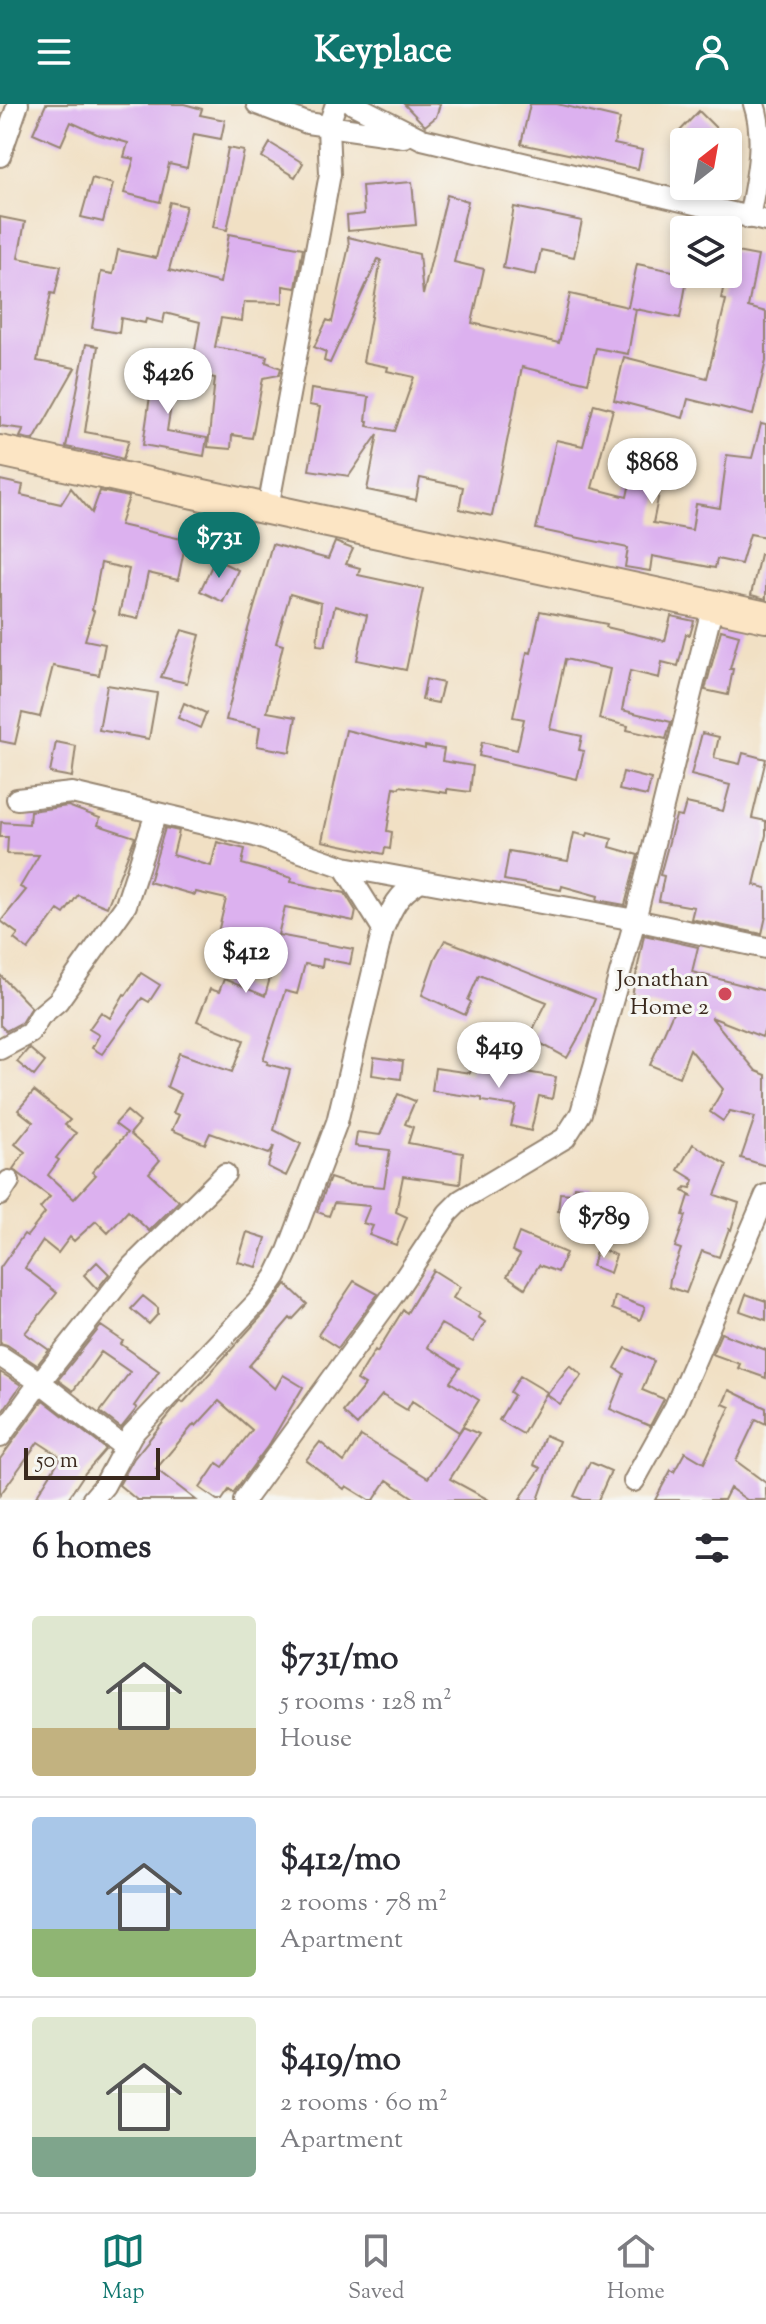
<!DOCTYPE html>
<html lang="en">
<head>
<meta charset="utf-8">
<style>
  :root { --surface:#fff; --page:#f7f7f7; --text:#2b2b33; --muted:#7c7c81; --line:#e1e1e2; --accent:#0f766e }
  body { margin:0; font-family:"Sorts Mill Goudy",serif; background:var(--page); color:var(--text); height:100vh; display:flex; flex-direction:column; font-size:30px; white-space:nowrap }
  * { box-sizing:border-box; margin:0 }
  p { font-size:26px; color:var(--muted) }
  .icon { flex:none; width:44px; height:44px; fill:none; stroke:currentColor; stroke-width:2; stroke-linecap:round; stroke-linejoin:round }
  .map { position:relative; height:1396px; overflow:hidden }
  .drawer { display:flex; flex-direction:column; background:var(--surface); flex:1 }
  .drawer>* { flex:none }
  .needle { width:52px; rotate:31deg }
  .buttons { position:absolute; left:670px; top:24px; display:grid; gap:16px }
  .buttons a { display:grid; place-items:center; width:72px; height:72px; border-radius:8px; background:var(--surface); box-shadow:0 4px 12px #0003; font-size:40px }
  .scale { position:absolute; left:24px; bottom:20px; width:136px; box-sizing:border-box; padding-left:8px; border:4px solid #3b2a1e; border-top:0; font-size:22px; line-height:28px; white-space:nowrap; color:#3b2a1e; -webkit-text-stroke:6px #f6f6f2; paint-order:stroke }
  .price { position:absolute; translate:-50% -68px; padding:0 18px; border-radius:28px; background:#fff; color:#222; font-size:26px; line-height:52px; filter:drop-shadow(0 2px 4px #0008) }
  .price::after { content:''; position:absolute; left:50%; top:48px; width:24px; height:18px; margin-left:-12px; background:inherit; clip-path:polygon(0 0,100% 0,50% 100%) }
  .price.current { background:var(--accent); color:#fff }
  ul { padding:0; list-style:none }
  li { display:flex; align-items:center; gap:24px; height:200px; padding:0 32px }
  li+li { border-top:2px solid var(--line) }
  li span { display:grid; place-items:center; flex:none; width:224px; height:160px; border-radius:8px; color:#555 }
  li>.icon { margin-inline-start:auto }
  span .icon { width:96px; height:96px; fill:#fffc; stroke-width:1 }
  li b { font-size:34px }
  h2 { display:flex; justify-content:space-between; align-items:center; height:96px; padding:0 32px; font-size:34px }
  header { display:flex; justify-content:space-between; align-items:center; height:104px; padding:0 32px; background:var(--accent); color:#fff; font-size:36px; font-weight:700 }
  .dock { display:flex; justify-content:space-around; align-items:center; height:112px; border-top:2px solid var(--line); background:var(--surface); font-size:22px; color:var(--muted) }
  .dock a { display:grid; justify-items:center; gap:4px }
  .dock .current { color:var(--accent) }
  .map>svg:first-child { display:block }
</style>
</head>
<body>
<header><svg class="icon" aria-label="menu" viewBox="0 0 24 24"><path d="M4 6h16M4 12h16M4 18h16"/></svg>Keyplace<svg class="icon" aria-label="person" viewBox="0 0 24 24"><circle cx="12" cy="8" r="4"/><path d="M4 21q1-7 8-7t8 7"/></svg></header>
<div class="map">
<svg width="766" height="1396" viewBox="0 0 766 1396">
  <rect width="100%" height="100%" fill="#f6f6f2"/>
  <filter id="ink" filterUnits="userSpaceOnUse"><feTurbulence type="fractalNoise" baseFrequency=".0125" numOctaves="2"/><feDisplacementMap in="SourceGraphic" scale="16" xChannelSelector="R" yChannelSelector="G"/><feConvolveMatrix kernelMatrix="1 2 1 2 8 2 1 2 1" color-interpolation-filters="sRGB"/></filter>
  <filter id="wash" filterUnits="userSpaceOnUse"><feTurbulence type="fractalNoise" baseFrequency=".006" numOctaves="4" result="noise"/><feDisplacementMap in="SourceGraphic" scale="32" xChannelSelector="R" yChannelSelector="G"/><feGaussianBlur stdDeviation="1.8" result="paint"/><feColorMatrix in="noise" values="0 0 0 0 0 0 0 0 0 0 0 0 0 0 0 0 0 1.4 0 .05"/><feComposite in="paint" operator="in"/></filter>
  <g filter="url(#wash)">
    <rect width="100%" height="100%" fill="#f1e0c4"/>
    <g id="blocks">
      <path fill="#dcb1ef" d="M46 0H184L202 5 200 11 225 16 221 35 194 30 187 64 169 60 160 98 124 89 134 55 124 53 128 39 97 30 71 18 61 41 33 29Z
        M404 0H440L436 13 425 22Z
        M530 0H557L620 15 614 40 642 46 638 65 521 40Z
        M699 7 730 38H685L677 30Z
        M270 39 303 59 295 73 262 53Z
        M228 44 244 47 227 126 213 123Z
        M92 74 113 80 103 118 81 113Z
        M412 78 416 121 348 127 347 112 364 110 362 82Z
        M447 91 468 97 454 158 484 165 472 219 559 239 570 190 628 203 637 160 688 170 680 214 631 204 636 205 628 250 596 244 588 279 522 263 492 412 459 405 463 383 420 374 416 396 367 386 378 330 349 372 309 366 320 303 309 301 311 285 369 293 366 317H368L367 322 395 327 414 273 387 267 388 263 363 258 381 156 378 155 330 259 324 257 326 248 314 243 327 216 332 218 349 142 348 133 419 150 423 191Z
        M170 98 186 102 169 166 220 179 229 130 303 144 296 184 283 182V199L244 198 242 217 221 214 215 243 267 252 266 258 281 264 279 271 263 274 252 334 232 331 231 345 208 343 215 274 191 269 200 218 165 209 163 219 146 215 145 219 121 214 119 229 92 224 101 168 113 170 118 146 156 154Z
        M514 103 582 117 574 153 541 146 536 171 503 164Z
        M0 113 25 118 18 154 61 162 55 190 51 189 37 257 75 264 34 336 20 333 24 325 0 322Z
        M731 147 758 152 748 203 766 208V257L753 311 688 295 683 314 614 296 624 253 707 274 726 196 721 195 726 170H728Z
        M86 240 98 242 85 328 129 336 123 355 101 349V350L66 343Z
        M154 264 183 269 179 296 172 295 167 327 207 334 204 352 143 341Z
        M594 300 613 305 592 384 627 393 632 369 662 375 653 419 692 426 696 400 720 404 727 351 752 354 761 320 766 321V433L750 430 741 460 717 455 715 464 652 452 650 467 625 463 628 444 536 425 556 336 583 342Z
        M659 339 678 343 671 376 652 371Z
        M0 376 23 381 21 391 61 400 71 384 92 409 100 387 129 393 120 421 186 436 178 476 148 469 138 515 119 511 129 465 101 459 92 506 94 507 85 536 105 540 99 571 53 562 40 613 22 609 15 640 0 637Z
        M335 438 353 445 346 460 360 464 358 471 423 485 406 566 357 556 367 511 335 502 325 542 317 541 321 499 290 490 276 539 283 541 267 608 296 613 290 648 257 642 260 623 226 616 246 532 272 440 328 455Z
        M760 450 766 451V495L751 491Z
        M215 455 238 466 223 498 200 487Z
        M540 507 607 520 606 523 665 537 671 512 694 517 690 531 686 530 678 562 662 558 659 574 630 567 622 606 671 618 666 635 627 626 628 622 599 615 610 565 565 555 550 625 582 632 579 646 584 647 577 675 479 652 482 638 517 646 524 615 513 613 527 548 531 549Z
        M182 526 200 531 187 579 161 573Z
        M721 526 739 531 730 565H733L728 591 705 586Z
        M426 575 443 579 438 599 422 596Z
        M107 581 157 589 149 635 99 626Z
        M184 599 206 609 200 624 178 614Z
        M346 626 425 645V642L444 645 442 657 473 662 470 688 447 685V689L400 682 399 684 394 683 387 727 392 728 390 745 385 744 384 750 322 737Z
        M702 629 719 633 714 654 740 660 743 649 766 655 752 714 766 717V731L754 781 766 784V812L762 830 691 815 694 803 659 797 664 772 660 771 676 712 682 713 686 699 723 707 730 681 691 671Z
        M56 638 76 642 72 673 50 669Z
        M623 668 651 675 647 692 619 686Z
        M68 702 100 714 98 721 135 733 107 803 78 791 64 810 58 806 28 846 14 835 18 830 1 817 26 786 20 783 39 751 7 750 8 733H0L1 718 29 720 30 707Z
        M165 724 179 727 173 751 211 762 217 738 245 745 242 760 292 774 291 778 345 789 356 807 354 817 285 803 278 831 353 845 350 860 323 855 322 863 305 860 297 890 285 887 263 956 268 958 267 960 290 966 274 1026 301 1040 286 1072 268 1063 274 1042 269 1050 210 1029 205 1040 172 1026 179 1011 173 1009 181 990 167 983 179 949 232 968 244 936 197 917 210 885 219 888 224 875 265 892 273 863 255 859 256 856 214 845 226 795 196 788 195 791 149 778Z
        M574 729 587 732 588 729 612 735 610 743 638 751 625 801 597 796 598 792 562 782 561 786 504 776 509 747 568 757Z
        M644 831 698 843 692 868 766 887V922L762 933 711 913 756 967 766 971V1062L741 1054 755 1013 730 1007 723 1017 710 1008 723 985 690 945 679 973 650 961 674 906 631 897Z
        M445 836 595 895 582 927 567 954 529 933 547 898 479 871 468 896 471 898 465 911 422 891 435 854Z
        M141 869 160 881 149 898 142 894 102 950 92 944 99 931 89 925 101 908 110 914 124 890 126 891Z
        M0 871 31 903 21 919 6 927 0 921Z
        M29 944 45 958 34 972 17 958Z
        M374 953 403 957 401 975 372 971Z
        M472 962 505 969V967L526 968 556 973 552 995 539 992 531 1027 511 1022 516 1002 482 997V994L432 987 435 964 470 969Z
        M34 987 70 1016 65 1021 76 1029 56 1054 59 1056 48 1071 74 1095 96 1071 92 1068 127 1029 115 1020 127 1007 140 1018 130 1030 160 1056 149 1069 179 1097 149 1127 128 1107 108 1129 96 1117 74 1137 70 1133 58 1149 43 1137 25 1164 57 1189 25 1229 49 1246 37 1261 7 1241 0 1239V1164L24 1130 27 1132 45 1109 40 1104 50 1093 13 1065 25 1048 15 1040 33 1018 18 1006Z
        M398 990 415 997 405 1020 413 1023 408 1039 463 1049 460 1080 403 1072 396 1108 407 1113 396 1141 369 1131 373 1122 363 1119 370 1102 334 1099 329 1112 317 1108 330 1074 348 1080 384 1083 390 1046 355 1042 357 1028 380 1031Z
        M693 1040 727 1061 715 1091 739 1099 731 1126 729 1125 719 1153 702 1147 686 1189 669 1183 670 1175 681 1145 675 1143 686 1112 683 1111 689 1092 693 1093 683 1087 686 1083 691 1084 694 1076 678 1066Z
        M574 1082 592 1084 582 1109 558 1107 560 1089 573 1090Z
        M247 1128 266 1134 257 1163 238 1158Z
        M519 1129 566 1149 558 1168 539 1161 525 1184 507 1172 520 1151 512 1147Z
        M597 1144 616 1151 610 1169 592 1162Z
        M97 1158 109 1170 97 1185 84 1171Z
        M433 1166 460 1183 453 1194 481 1210 478 1213 485 1218 473 1238 441 1220 427 1243 460 1264 450 1278 479 1296 459 1328 412 1297 407 1306 382 1291 357 1321 343 1308 365 1281 357 1276 375 1246 377 1248 403 1206 407 1209Z
        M354 1177 378 1190 338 1244 318 1231Z
        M286 1180 307 1200 292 1216 290 1214 249 1262 275 1285 283 1271 303 1283 270 1339 233 1389 229 1386 222 1396H217L200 1384 217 1359 223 1363 252 1326 219 1297 196 1322 194 1320 156 1365 196 1396H137L119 1381 134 1354 174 1305 181 1297 183 1299 268 1205Z
        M746 1190 766 1197V1216L740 1207Z
        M143 1192 158 1204V1210L149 1220 131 1205Z
        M615 1192 645 1203 640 1216 612 1205Z
        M101 1222 123 1237 121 1240 159 1267 134 1302 137 1304 121 1324 100 1308 130 1268 101 1248 73 1287 58 1276Z
        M721 1229 766 1246V1274L738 1264 740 1260 712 1250Z
        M626 1244 654 1257 642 1286 664 1295 650 1322 610 1305 624 1270 615 1264Z
        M570 1261 582 1271 560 1300 547 1291Z
        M0 1268 21 1281 2 1308 0 1307Z
        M520 1272 547 1288 523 1330 499 1316 514 1291 510 1288Z
        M729 1286 766 1304V1320L756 1315 736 1357 766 1379V1396H747L730 1384 724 1396H655L671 1366 674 1368 685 1348 704 1359 730 1303 723 1300Z
        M43 1296 106 1345 85 1369 67 1396H34L61 1353 38 1338 0 1391V1355Z
        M463 1323 479 1330 450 1375 489 1396H417L387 1376 374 1396H369L346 1382 344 1385 306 1356 320 1338 344 1358 361 1332 428 1374Z
        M545 1331 559 1337 538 1396H519L541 1364 534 1361Z
        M590 1358 611 1367 598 1396H583L574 1392Z"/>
    </g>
  </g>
  <g filter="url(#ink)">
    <use href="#blocks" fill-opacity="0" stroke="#968571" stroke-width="2"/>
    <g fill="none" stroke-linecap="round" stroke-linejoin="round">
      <g stroke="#968571" stroke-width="24">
        <path id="street" d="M257 0 307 19 404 33
          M353 0 422 35 766 117
          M0 52 18 0
          M749 114C756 77 766 35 754 0
          M268 404 330 70 328 23 336 0
          M17 695 72 689 255 732 344 763 635 816 766 844
          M344 763 383 825
          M0 945 30 929 40 912 58 897 126 801 156 709
          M0 1091 9 1077
          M0 1252 40 1278 124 1343
          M0 1333 40 1278 132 1162 225 1070
          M634 1377 675 1303 766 1091
          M92 1396 104 1382 132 1330 259 1196 276 1172 288 1147 337 1018 383 825C392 804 398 790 419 778
          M244 1396 396 1187 448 1109 461 1096 565 1034 581 1009 635 816 713 501"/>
      </g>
      <g stroke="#968571" stroke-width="34">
        <path id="secondary" d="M0 347 766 513"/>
      </g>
      <use href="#street" stroke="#fff" stroke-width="20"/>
      <use href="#secondary" stroke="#fce5c4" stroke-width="30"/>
    </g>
  </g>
  <circle fill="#d1495b" stroke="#f6f6f2" stroke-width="3" cx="725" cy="890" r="8"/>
  <g text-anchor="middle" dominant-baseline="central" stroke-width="6" stroke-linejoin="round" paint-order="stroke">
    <g font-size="24" fill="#3b2a1e" stroke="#f6f6f2" text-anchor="end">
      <text x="709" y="876">Jonathan<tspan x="709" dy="28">Home 2</tspan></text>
    </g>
  </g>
</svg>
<div class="buttons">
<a><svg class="needle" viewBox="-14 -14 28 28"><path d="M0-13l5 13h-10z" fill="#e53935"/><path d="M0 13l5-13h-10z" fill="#7c7c81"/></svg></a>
<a><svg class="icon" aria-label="layers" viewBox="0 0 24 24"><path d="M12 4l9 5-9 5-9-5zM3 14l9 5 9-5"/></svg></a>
</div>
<div class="scale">50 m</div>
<b class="price" style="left:168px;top:312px">$426</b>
<b class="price" style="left:652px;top:402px">$868</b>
<b class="price current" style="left:219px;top:476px">$731</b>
<b class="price" style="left:246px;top:891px">$412</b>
<b class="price" style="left:499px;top:986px">$419</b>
<b class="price" style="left:604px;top:1156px">$789</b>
</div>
<section class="drawer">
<h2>6 homes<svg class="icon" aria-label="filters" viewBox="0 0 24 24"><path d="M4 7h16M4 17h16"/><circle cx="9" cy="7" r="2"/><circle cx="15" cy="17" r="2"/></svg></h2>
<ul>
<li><span style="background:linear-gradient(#dfe7d0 70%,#c2b280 0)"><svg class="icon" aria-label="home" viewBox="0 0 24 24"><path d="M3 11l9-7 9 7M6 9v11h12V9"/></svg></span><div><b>$731/mo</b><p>5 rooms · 128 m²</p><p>House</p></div></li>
<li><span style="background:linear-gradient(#a9c7e8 70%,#8fb573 0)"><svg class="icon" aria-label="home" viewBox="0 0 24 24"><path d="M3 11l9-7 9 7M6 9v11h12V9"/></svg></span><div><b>$412/mo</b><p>2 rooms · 78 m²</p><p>Apartment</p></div></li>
<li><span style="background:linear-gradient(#dfe7d0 75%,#7fa58c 0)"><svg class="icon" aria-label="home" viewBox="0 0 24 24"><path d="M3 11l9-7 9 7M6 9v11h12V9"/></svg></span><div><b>$419/mo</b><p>2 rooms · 60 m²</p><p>Apartment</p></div></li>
</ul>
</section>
<nav class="dock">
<a class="current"><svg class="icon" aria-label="map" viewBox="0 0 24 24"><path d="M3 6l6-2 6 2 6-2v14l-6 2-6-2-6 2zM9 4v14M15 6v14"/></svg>Map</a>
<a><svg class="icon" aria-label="saved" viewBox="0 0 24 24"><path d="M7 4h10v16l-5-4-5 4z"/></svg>Saved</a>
<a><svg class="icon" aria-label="home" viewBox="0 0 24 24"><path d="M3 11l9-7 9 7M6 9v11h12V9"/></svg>Home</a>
</nav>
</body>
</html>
